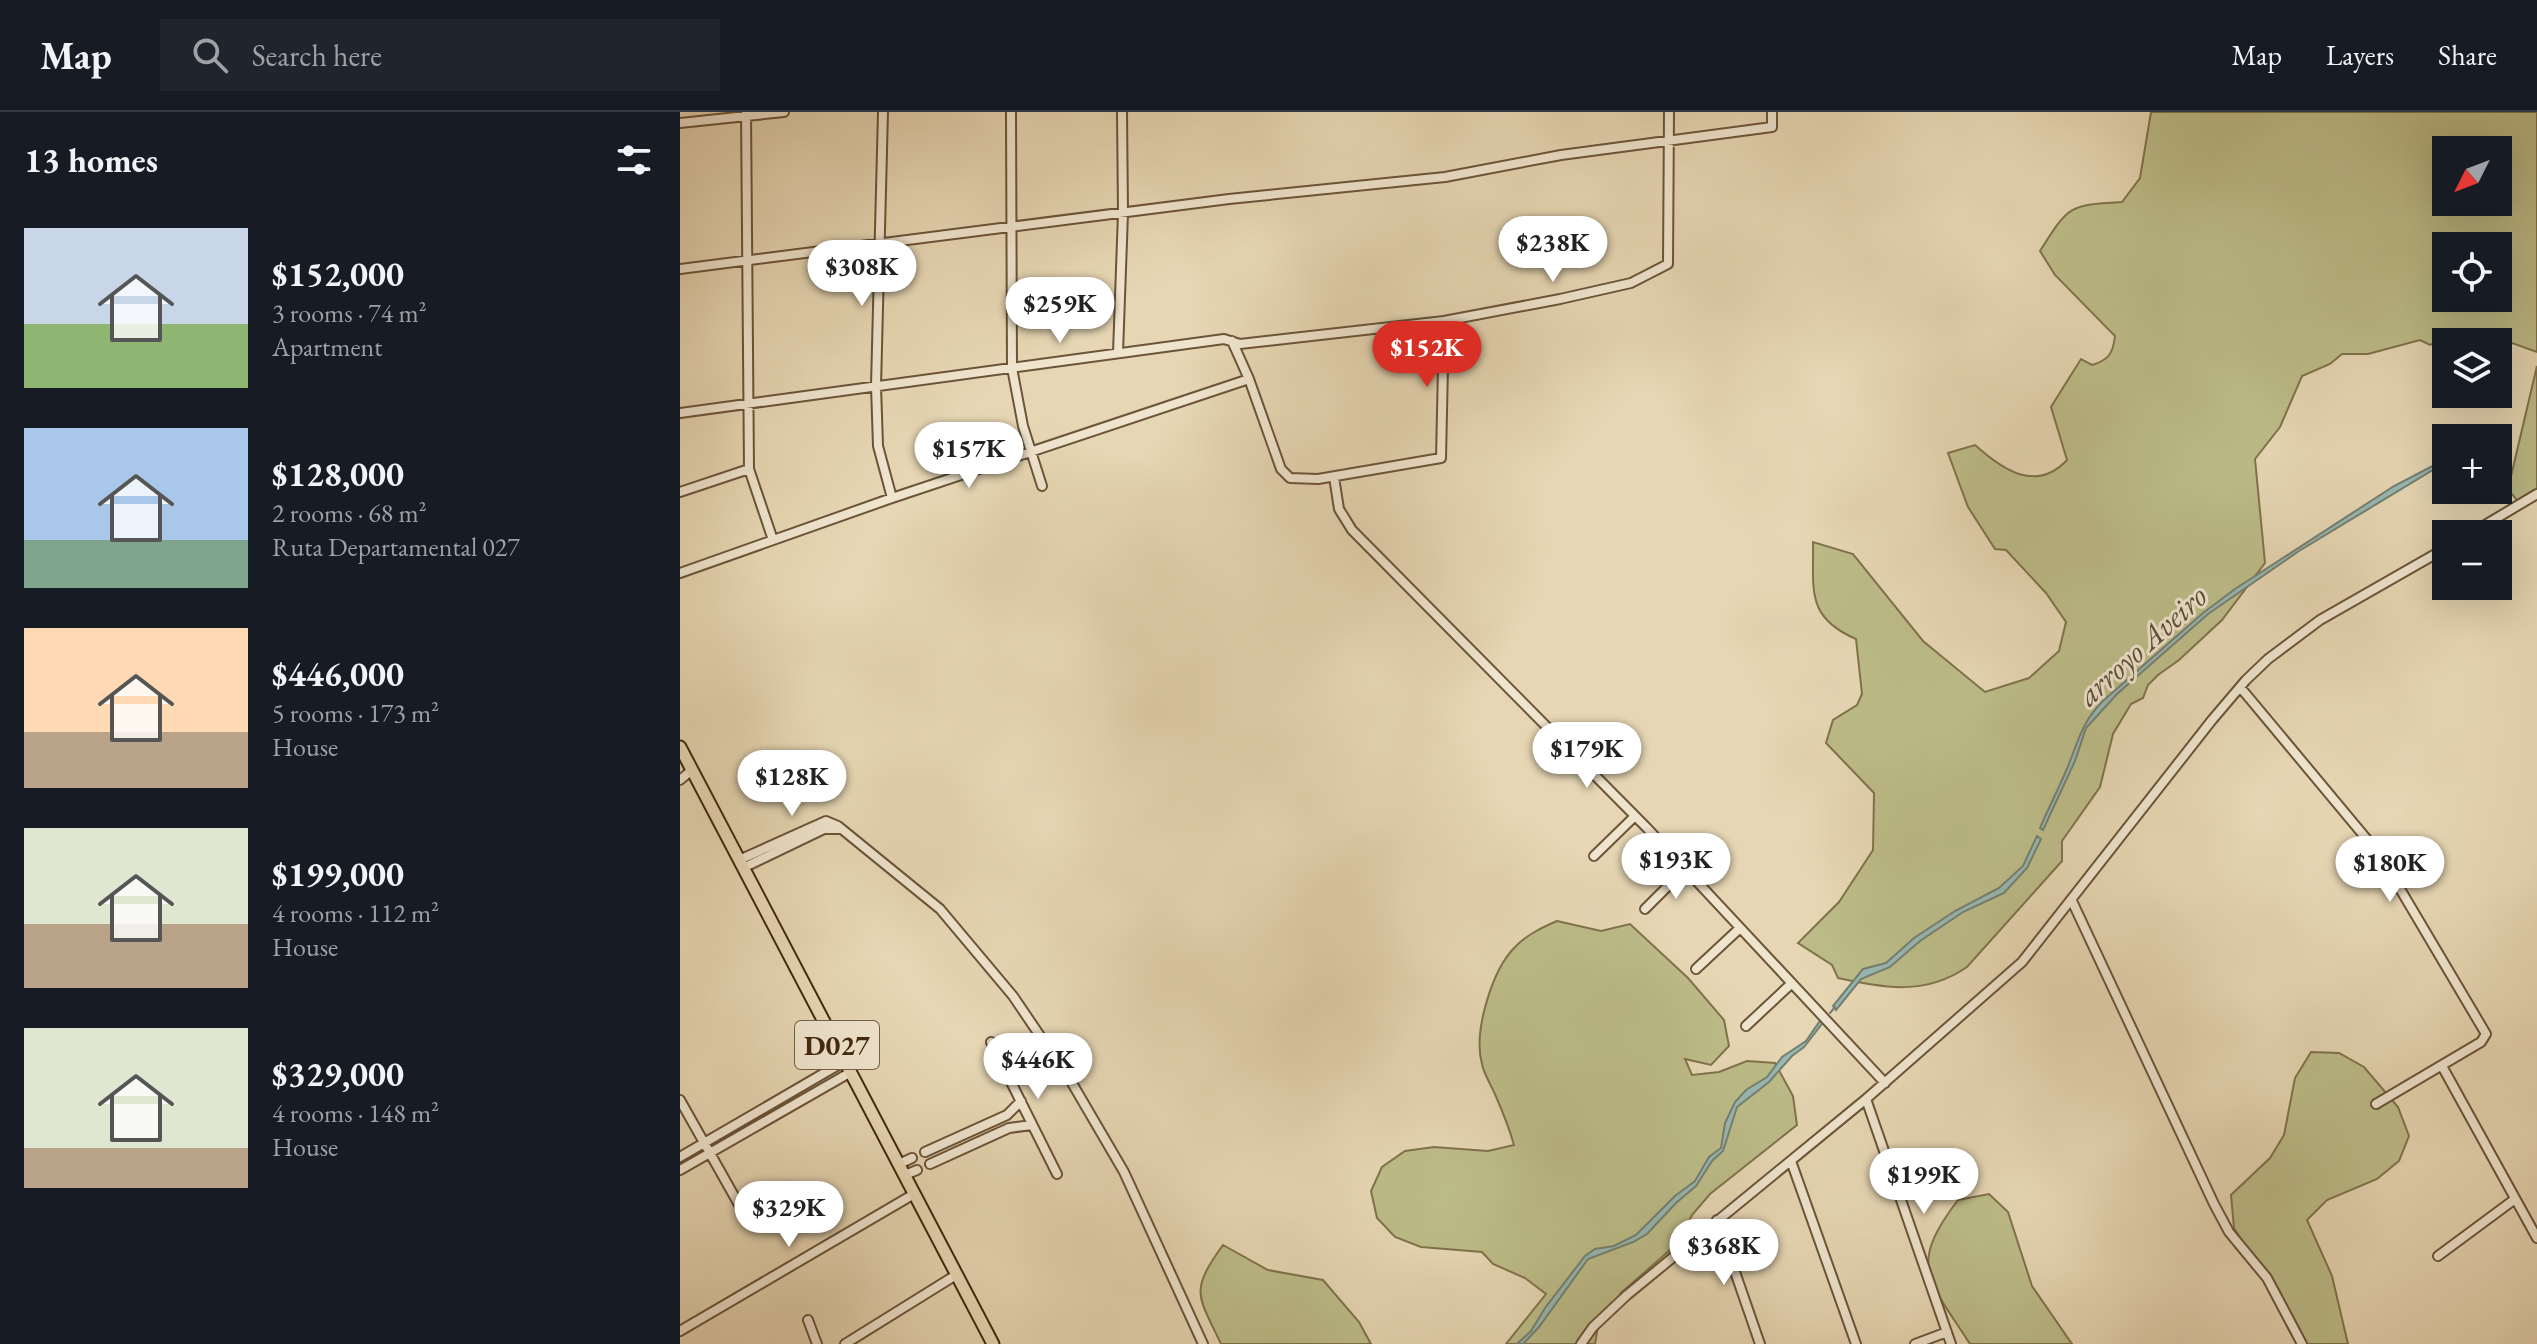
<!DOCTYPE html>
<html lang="en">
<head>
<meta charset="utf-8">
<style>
  :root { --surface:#171b24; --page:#20242c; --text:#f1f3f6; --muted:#9ea1a6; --line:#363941; --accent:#d93025 }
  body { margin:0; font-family:"EB Garamond",serif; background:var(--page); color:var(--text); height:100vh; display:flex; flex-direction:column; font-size:30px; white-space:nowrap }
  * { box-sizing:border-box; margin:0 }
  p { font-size:26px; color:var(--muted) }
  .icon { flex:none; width:44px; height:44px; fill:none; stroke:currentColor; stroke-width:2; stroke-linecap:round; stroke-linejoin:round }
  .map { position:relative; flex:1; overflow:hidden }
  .drawer { display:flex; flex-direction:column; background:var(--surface); width:680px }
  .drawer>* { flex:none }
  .needle { width:52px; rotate:228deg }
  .tools { position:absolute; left:1752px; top:24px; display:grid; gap:16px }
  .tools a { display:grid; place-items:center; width:80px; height:80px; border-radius:0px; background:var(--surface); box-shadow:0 8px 32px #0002; font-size:40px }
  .price { position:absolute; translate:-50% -68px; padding:0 18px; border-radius:28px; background:#fff; color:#222; font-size:26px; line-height:52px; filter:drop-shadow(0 2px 4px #0008) }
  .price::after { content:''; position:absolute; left:50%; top:48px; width:24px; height:18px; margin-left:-12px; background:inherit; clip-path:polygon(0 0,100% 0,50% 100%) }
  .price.current { background:var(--accent); color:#fff }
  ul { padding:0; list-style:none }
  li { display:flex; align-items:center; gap:24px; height:200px; padding:0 24px }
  li span { display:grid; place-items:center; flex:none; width:224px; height:160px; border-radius:0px; color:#555 }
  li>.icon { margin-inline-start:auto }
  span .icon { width:96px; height:96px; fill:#fffc; stroke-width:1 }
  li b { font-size:34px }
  h2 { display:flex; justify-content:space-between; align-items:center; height:96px; padding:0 24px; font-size:34px }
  header { display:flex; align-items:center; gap:48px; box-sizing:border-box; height:112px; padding:0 40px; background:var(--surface); border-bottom:2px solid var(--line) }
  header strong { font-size:38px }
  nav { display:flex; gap:44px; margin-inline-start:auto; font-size:28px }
  .search { width:560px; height:72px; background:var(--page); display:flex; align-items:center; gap:20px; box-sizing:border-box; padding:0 28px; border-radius:0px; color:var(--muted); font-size:30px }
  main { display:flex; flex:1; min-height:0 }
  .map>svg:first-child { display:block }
</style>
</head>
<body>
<header>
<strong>Map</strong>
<div class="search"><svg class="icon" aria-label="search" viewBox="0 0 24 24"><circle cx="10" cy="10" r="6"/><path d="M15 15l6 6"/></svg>Search here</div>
<nav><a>Map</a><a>Layers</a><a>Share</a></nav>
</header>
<main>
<section class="drawer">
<h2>13 homes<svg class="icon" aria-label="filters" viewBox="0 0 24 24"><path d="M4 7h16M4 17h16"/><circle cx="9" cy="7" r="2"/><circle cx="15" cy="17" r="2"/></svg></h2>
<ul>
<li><span style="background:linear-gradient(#c9d6e8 60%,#8fb573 0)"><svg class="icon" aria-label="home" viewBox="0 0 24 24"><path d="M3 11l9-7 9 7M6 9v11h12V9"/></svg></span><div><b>$152,000</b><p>3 rooms · 74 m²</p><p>Apartment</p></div></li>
<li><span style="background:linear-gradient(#a9c7e8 70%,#7fa58c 0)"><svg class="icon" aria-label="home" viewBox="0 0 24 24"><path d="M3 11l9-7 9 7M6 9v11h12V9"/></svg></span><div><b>$128,000</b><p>2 rooms · 68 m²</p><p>Ruta Departamental 027</p></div></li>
<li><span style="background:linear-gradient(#ffd9b3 65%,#b9a48a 0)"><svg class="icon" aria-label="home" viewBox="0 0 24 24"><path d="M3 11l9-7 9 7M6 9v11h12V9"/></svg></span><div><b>$446,000</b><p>5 rooms · 173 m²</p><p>House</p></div></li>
<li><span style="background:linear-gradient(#dfe7d0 60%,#b9a48a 0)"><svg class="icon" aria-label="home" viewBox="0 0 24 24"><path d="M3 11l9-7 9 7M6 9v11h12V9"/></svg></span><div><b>$199,000</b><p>4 rooms · 112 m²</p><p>House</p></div></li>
<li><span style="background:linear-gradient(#dfe7d0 75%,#b9a48a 0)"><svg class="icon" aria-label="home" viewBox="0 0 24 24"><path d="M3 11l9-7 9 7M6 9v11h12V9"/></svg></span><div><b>$329,000</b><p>4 rooms · 148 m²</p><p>House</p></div></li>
</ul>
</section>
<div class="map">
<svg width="1857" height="1232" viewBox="0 0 1857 1232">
  <rect width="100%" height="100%" fill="#e6d6b3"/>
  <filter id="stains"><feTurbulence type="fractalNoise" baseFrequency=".0025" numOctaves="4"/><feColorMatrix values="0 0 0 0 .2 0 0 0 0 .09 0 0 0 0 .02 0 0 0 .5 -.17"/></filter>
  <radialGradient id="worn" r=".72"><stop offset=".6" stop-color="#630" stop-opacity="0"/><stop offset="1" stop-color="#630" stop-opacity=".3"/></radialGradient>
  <path fill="#bcbc88" stroke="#80724c" stroke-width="2" fill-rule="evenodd" d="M1471 0H1857V240L1804 221 1775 222 1750 233 1740 228 1688 242H1662L1650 252 1622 264 1600 315 1575 347 1585 451 1542 508 1499 548 1478 563 1468 573 1463 586 1451 592 1433 622 1420 675 1382 729V749L1287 855C1245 884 1205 876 1158 866L1152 853 1118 831 1159 790 1193 738 1194 681 1146 631 1153 608 1177 593 1182 582 1176 527C1125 505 1134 477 1133 430L1173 442 1243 529 1305 580 1349 566 1379 539 1386 510 1366 481 1326 438 1315 437 1288 395 1268 341 1295 333C1323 358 1356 381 1387 348L1371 295 1401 247 1412 253C1429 248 1433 241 1435 224L1375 163 1360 139C1389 93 1389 93 1442 90L1460 66ZM1766 38H1818V90H1766ZM1766 134H1818V186H1766Z
    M1857 254V382L1840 392 1828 377Z
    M877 809 921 819 950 812 1008 866 1044 908 1049 934 1031 953 1005 947 1012 963 1039 960 1067 949 1095 951 1113 984 1117 1013 1030 1082 1012 1103 999 1130 941 1181 928 1205 918 1214 915 1232H826L866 1182 845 1166 813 1152 802 1140 741 1135 715 1125 697 1106 691 1079 702 1055 725 1039 754 1035 808 1039 834 1033C829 1015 822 998 814 980 810 971 804 962 802 952 793 920 812 858 835 835 848 822 861 816 877 809Z
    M1631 940 1659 941 1684 955 1718 995 1729 1024 1719 1049 1697 1067 1647 1088 1627 1108 1652 1164 1668 1232H1617L1603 1192 1554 1116 1551 1083 1590 1046 1604 1023 1615 966Z
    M1309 1082 1328 1100 1352 1174 1392 1232H1290C1250 1169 1226 1156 1278 1088Z
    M543 1133 588 1158 643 1168 679 1210 691 1232H541C518 1183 509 1180 543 1133Z"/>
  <path fill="#97b8b3" stroke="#757f71" stroke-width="2" d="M1766 347V350L1619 439 1528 502 1437 582 1406 616 1395 649 1363 718 1360 716C1368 697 1378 678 1386 659 1398 631 1401 610 1424 588L1523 501 1555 477 1714 374Z
    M1357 724 1361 727 1347 756 1324 781 1283 800 1240 829 1210 855 1181 867 1156 898 1153 894 1183 857 1206 851 1234 826 1275 799 1319 776 1343 754Z
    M1142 906 1145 908 1124 935 1112 944 1089 970 1057 995 1043 1039 1032 1049 1016 1074 996 1091 967 1122 953 1130 908 1147 859 1215 843 1232H837L851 1219 865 1196 905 1144 915 1137 934 1134 956 1123 995 1084 1015 1069 1029 1045 1041 1036 1045 1011 1055 990 1066 978 1087 965 1102 945 1126 929Z"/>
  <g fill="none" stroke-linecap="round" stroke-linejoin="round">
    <path stroke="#757f71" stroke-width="2" d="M1150 901 1155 895"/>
    <g stroke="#6c5438" stroke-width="12">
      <path id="minor" d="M203 0 196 274 198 334 212 386
        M331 0 332 256 343 314 362 374
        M0 11 104 0
        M0 157 549 87 765 65 881 43 1092 15V0
        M552 229 569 267 601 357 610 366 638 367 761 346 764 209
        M438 241 443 101 442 0
        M0 301 544 227 560 232 764 209 880 187 951 171 988 152 989 0
        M69 357 93 428
        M654 365 659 397 672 418 967 716 1205 971
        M0 380 69 357 66 0
        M1790 422 1857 382
        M0 461 212 386 569 267
        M1560 575 1700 743 1806 922 1801 930 1696 992
        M0 668 12 658
        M914 744 955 704
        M59 748 146 709 158 714 260 797 333 884 392 971 444 1060 523 1232
        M63 756 144 717H161
        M1392 789 1534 1092 1549 1120 1587 1166 1622 1232
        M965 797 1005 757
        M1016 857 1060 816
        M1066 914 1112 871
        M311 930 377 1062
        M1762 954 1857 1126
        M1186 987 1271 1232
        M0 988 62 1098
        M245 1040 327 1003 341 989
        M0 1045 165 949
        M1111 1049 1176 1232
        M219 1052 232 1046
        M250 1052 329 1016 352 1013
        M0 1058 171 960
        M225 1063 237 1058
        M1037 1108 1080 1232
        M1758 1144 1835 1087
        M128 1208 137 1232
        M0 1219 234 1082
        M165 1232 276 1163
        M901 1232 913 1215 947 1183 1186 987 1342 850 1532 608 1566 568 1588 547 1640 508 1766 436
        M1235 1232 1267 1220"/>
    </g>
    <g stroke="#43290f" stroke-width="15">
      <path id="major" d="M0 635 313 1232"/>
    </g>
    <use href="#minor" stroke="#efe4ce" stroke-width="8"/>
    <use href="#major" stroke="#e6d6b3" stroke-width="11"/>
  </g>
  <g text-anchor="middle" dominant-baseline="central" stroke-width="6" stroke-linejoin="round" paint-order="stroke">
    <rect fill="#efe4ce" stroke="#776148" stroke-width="2" x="115" y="909" width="84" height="48" rx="6"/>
    <g font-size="28" font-weight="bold" fill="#43290f">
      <text x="157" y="933">D027</text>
    </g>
    <g font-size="32" font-style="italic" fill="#584d38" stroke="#efe4ce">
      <text transform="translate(1462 533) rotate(-42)">arroyo Aveiro</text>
    </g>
  </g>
  <rect width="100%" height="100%" filter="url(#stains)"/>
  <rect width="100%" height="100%" fill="url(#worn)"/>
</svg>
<div class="tools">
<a><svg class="needle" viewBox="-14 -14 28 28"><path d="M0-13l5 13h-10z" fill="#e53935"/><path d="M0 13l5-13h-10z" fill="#9ea1a6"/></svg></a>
<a><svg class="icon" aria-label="locate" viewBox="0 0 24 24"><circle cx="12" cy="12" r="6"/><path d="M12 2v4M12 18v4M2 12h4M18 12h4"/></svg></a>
<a><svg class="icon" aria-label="layers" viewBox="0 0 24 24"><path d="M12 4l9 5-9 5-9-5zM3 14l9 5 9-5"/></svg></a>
<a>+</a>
<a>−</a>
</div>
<b class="price" style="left:873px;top:172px">$238K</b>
<b class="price" style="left:182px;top:196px">$308K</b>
<b class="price" style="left:380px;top:233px">$259K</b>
<b class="price current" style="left:747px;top:277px">$152K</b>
<b class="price" style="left:289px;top:378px">$157K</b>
<b class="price" style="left:907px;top:678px">$179K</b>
<b class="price" style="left:112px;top:706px">$128K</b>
<b class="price" style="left:996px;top:789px">$193K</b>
<b class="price" style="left:1710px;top:792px">$180K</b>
<b class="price" style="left:358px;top:989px">$446K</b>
<b class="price" style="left:1244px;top:1104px">$199K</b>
<b class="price" style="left:109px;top:1137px">$329K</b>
<b class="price" style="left:1044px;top:1175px">$368K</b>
</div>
</main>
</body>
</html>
